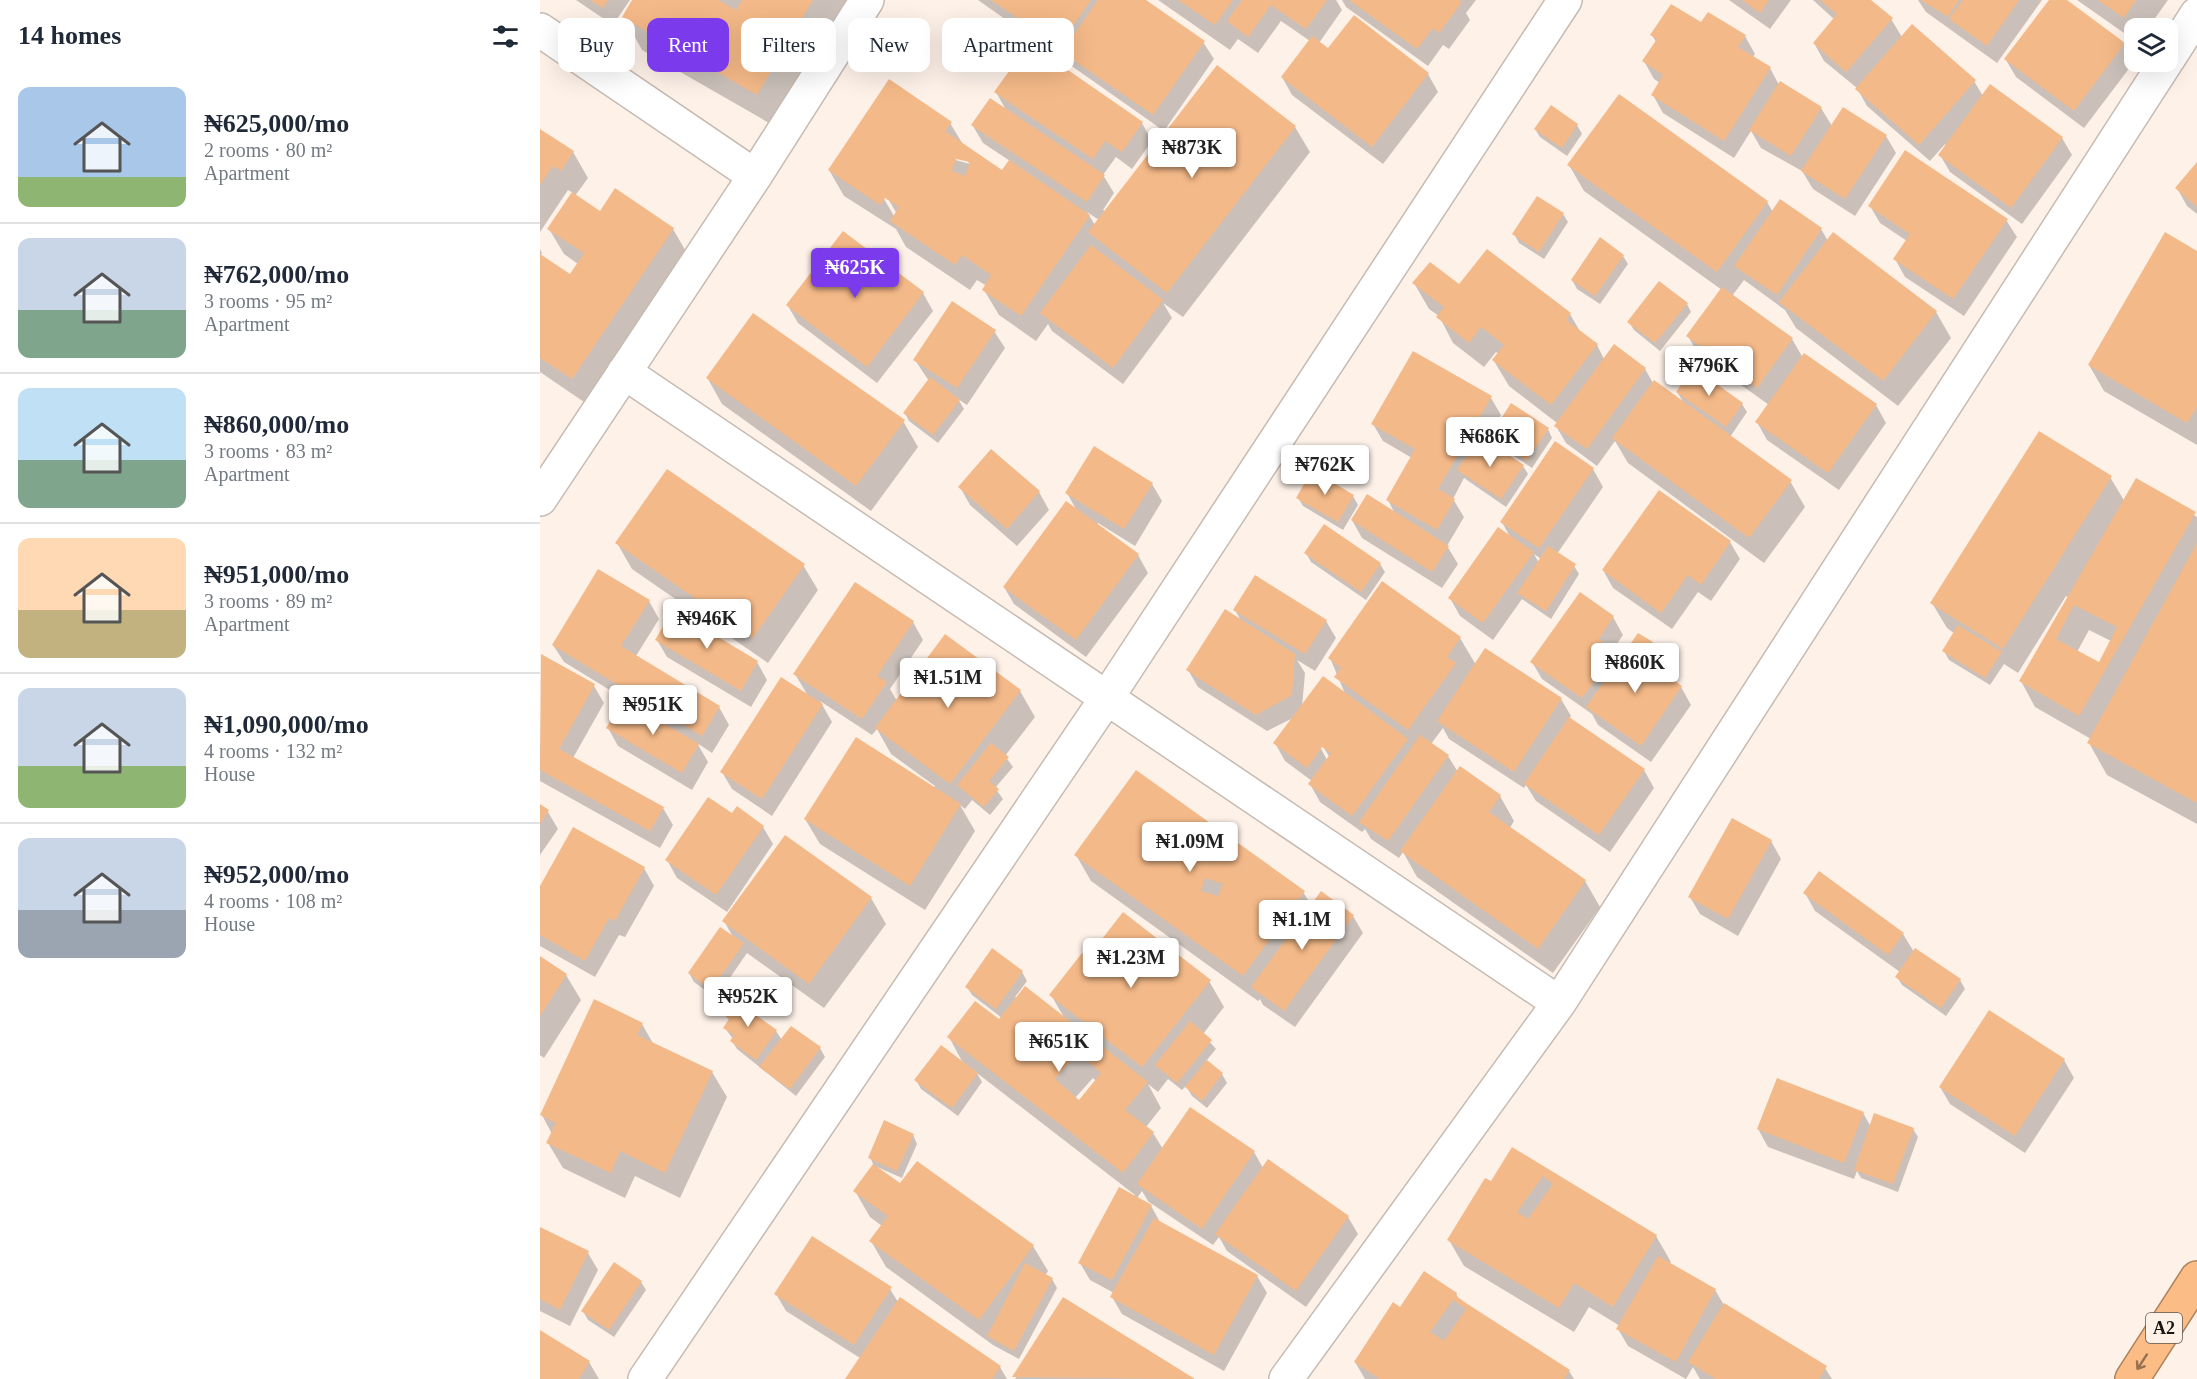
<!DOCTYPE html>
<html lang="en">
<head>
<meta charset="utf-8">
<style>
  :root { --surface:#fff; --page:#f2f2f3; --text:#1f2937; --muted:#747a83; --line:#e0e1e3; --accent:#7c3aed }
  body { margin:0; font-family:"Times New Roman",serif; background:var(--page); color:var(--text); height:100vh; display:flex; flex-direction:column; font-size:22px; white-space:nowrap }
  * { box-sizing:border-box; margin:0 }
  p { font-size:20px; color:var(--muted) }
  .icon { flex:none; width:33px; height:33px; fill:none; stroke:currentColor; stroke-width:2; stroke-linecap:round; stroke-linejoin:round }
  .map { position:relative; flex:1; overflow:hidden }
  .side { display:flex; flex-direction:column; background:var(--surface); width:540px }
  .side>* { flex:none }
  .guide { position:absolute; left:18px; top:18px; width:570px; height:54px; display:flex; gap:12px }
  .buttons { position:absolute; left:1584px; top:18px; display:grid; gap:12px }
  .buttons a { display:grid; place-items:center; width:54px; height:54px; border-radius:12px; background:var(--surface); box-shadow:0 6px 24px #0002; font-size:30px }
  .price { position:absolute; translate:-50% -51px; padding:0 14px; border-radius:6px; background:#fff; color:#222; font-size:20px; line-height:39px; filter:drop-shadow(0 2px 3px #0008) }
  .price::after { content:''; position:absolute; left:50%; top:36px; width:18px; height:14px; margin-left:-9px; background:inherit; clip-path:polygon(0 0,100% 0,50% 100%) }
  .price.selected { background:var(--accent); color:#fff }
  ul { padding:0; list-style:none }
  li { display:flex; align-items:center; gap:18px; height:150px; padding:0 18px }
  li+li { border-top:2px solid var(--line) }
  li span { display:grid; place-items:center; flex:none; width:168px; height:120px; border-radius:12px; color:#555 }
  li>.icon { margin-inline-start:auto }
  span .icon { width:72px; height:72px; fill:#fffc; stroke-width:1 }
  li b { font-size:26px }
  h2 { display:flex; justify-content:space-between; align-items:center; height:72px; padding:0 18px; font-size:26px }
  .chip { padding:0 21px; border-radius:12px; background:var(--surface); box-shadow:0 6px 24px #0002; font-size:21px; line-height:54px }
  .chip.selected { background:var(--accent); color:#fff }
  main { display:flex; flex:1; min-height:0 }
  .map>svg:first-child { display:block }
</style>
</head>
<body>
<main>
<section class="side">
<h2>14 homes<svg class="icon" aria-label="filters" viewBox="0 0 24 24"><path d="M4 7h16M4 17h16"/><circle cx="9" cy="7" r="2"/><circle cx="15" cy="17" r="2"/></svg></h2>
<ul>
<li><span style="background:linear-gradient(#a9c7e8 75%,#8fb573 0)"><svg class="icon" aria-label="home" viewBox="0 0 24 24"><path d="M3 11l9-7 9 7M6 9v11h12V9"/></svg></span><div><b>₦625,000/mo</b><p>2 rooms · 80 m²</p><p>Apartment</p></div></li>
<li><span style="background:linear-gradient(#c9d6e8 60%,#7fa58c 0)"><svg class="icon" aria-label="home" viewBox="0 0 24 24"><path d="M3 11l9-7 9 7M6 9v11h12V9"/></svg></span><div><b>₦762,000/mo</b><p>3 rooms · 95 m²</p><p>Apartment</p></div></li>
<li><span style="background:linear-gradient(#bfe0f5 60%,#7fa58c 0)"><svg class="icon" aria-label="home" viewBox="0 0 24 24"><path d="M3 11l9-7 9 7M6 9v11h12V9"/></svg></span><div><b>₦860,000/mo</b><p>3 rooms · 83 m²</p><p>Apartment</p></div></li>
<li><span style="background:linear-gradient(#ffd9b3 60%,#c2b280 0)"><svg class="icon" aria-label="home" viewBox="0 0 24 24"><path d="M3 11l9-7 9 7M6 9v11h12V9"/></svg></span><div><b>₦951,000/mo</b><p>3 rooms · 89 m²</p><p>Apartment</p></div></li>
<li><span style="background:linear-gradient(#c9d6e8 65%,#8fb573 0)"><svg class="icon" aria-label="home" viewBox="0 0 24 24"><path d="M3 11l9-7 9 7M6 9v11h12V9"/></svg></span><div><b>₦1,090,000/mo</b><p>4 rooms · 132 m²</p><p>House</p></div></li>
<li><span style="background:linear-gradient(#c9d6e8 60%,#9aa5b1 0)"><svg class="icon" aria-label="home" viewBox="0 0 24 24"><path d="M3 11l9-7 9 7M6 9v11h12V9"/></svg></span><div><b>₦952,000/mo</b><p>4 rooms · 108 m²</p><p>House</p></div></li>
</ul>
</section>
<div class="map">
<svg width="1657" height="1379" viewBox="0 0 1657 1379">
  <rect width="100%" height="100%" fill="#fdf1e8"/>
  <path fill="#0003" fill-rule="evenodd" d="M36 0H90L73 25Z
    M94 0H310L236 127 102 50 84 17Z
    M438 0H603L663 42 674 59 624 131Z
    M618 0H796L802 10 779 43 788 50 888 74 898 92 843 164 752 95 742 77 770 41 741 21 718 53 698 39 690 50Z
    M802 0H936L926 13 930 20 909 49 903 45 888 66 806 7Z
    M1189 0H1251L1230 29Z
    M1273 0H1329L1351 19 1362 37 1434 81 1443 96 1522 138 1532 155 1482 224 1410 172 1400 155 1406 146 1405 144 1390 161 1327 106 1317 88 1284 61 1274 43 1295 20Z
    M1378 0H1502L1457 63 1386 12Z
    M1511 0H1524L1584 44 1594 62 1544 128 1476 77 1466 60Z
    M1537 0H1628L1608 28H1594V40Z
    M1161 24 1205 36 1215 54 1212 58 1230 68 1239 85 1281 108 1292 126 1346 136 1356 153 1315 216 1273 189 1262 171 1221 148 1211 131 1194 158 1123 113 1113 95 1120 83 1114 79 1104 61 1116 42 1112 35Z
    M489 45 602 123 612 141 592 169 576 157 563 175 574 193 563 210 565 211 755 127 770 152 643 317 623 303 632 318 583 384 512 331 508 324 496 341 459 315 444 290 447 286 437 280 430 290 366 247 356 229 304 196 289 170 410 123 424 146 462 172 470 161 443 143 433 126 467 112 456 92ZM409 155 426 160 430 164 408 158ZM343 190 357 214 354 216 340 192ZM547 212 559 220 555 225Z
    M1037 125 1042 134 1027 156 1000 137 995 129Z
    M0 130 33 152 48 178 35 196 60 213 133 229 148 255 47 404 0 372V249L2 253 0 256 30 276 38 264 24 254 9 229 33 193 28 190 0 232Z
    M1657 164V214L1647 206 1637 188Z
    M1029 165 1227 202 1233 212 1281 229 1288 241 1396 312 1411 338 1358 406 1256 328 1245 310 1204 280 1192 296 1252 339 1263 358 1336 405 1346 423 1299 490 1227 440 1217 422 1229 405 1158 354 1148 336 1182 290 1044 191Z
    M1330 206 1466 220 1477 237 1424 316 1365 277 1355 259 1367 241 1340 223Z
    M1023 214 1028 222 1004 259 979 243 974 234Z
    M1657 252V445L1564 391 1549 365Z
    M1083 256 1088 264 1060 304 1037 289 1032 280Z
    M874 283 920 286 1030 314 1041 333 1057 345 1064 359 1105 369 1113 383 1144 403 1137 392 1202 404 1207 412 1190 437 1250 481 1265 507 1224 563 1088 463 1075 441 1057 466 1026 443 1016 426 1017 423 969 386 954 361 959 354 956 352 944 367 913 343 899 316 889 309Z
    M383 293 393 311 337 383 258 323 248 306Z
    M1147 304 1151 312 1120 351 1094 330 1089 322Z
    M454 331 465 348 427 405 418 399 424 409 398 443 369 421 365 413 389 381 375 360Z
    M874 353 951 398 961 415 955 425 958 426 1008 429 1012 438 992 468 956 444 950 434 946 442 983 466 988 474 966 507 924 478 913 499 924 517 907 546 918 564 902 588 822 538 812 520 855 514 848 500 872 458 843 441 833 424Z
    M168 379 363 421 378 447 331 511 182 404Z
    M451 451 499 492 509 510 477 546 430 505 420 487Z
    M1053 469 1063 487 1017 554 1034 566 1039 574 1011 619 982 599 953 640 920 616 910 598 970 537 962 522ZM994 554 1001 559 999 563Z
    M772 472 813 496 818 505 803 530 763 506 758 498Z
    M1570 477 1585 502 1597 480 1657 517V824L1567 775 1549 743 1551 739 1495 707 1481 681 1529 598 1526 596 1478 673 1464 664 1450 685 1409 660 1404 651 1415 634 1407 628 1392 603ZM1549 630 1571 641 1559 664 1537 652Z
    M612 484 622 501 595 546 558 523 557 525 598 555 608 573 546 657 474 604 464 587 537 511 527 493Z
    M1190 542 1200 559 1171 601 1158 592 1132 629 1073 588 1063 570Z
    M77 543 263 565 278 590 228 663 92 569Z
    M766 553 840 564 845 572 826 600 771 562Z
    M316 584 373 622 383 640 350 689 357 701 405 636 480 691 495 717 465 756 473 767 455 788 463 799 450 815 432 800 425 809 420 805 435 831 385 910 280 844 265 819 394 788 395 786 351 754 337 729 332 735 280 701 292 722 232 816 192 789 182 772 268 696 255 674Z
    M1040 595 1073 617 1083 635 1072 651 1080 662 1111 644 1121 661 1116 669 1141 687 1151 705 1111 762 1058 725 1052 714 1002 679 992 662Z
    M109 601 119 619 96 656 179 707 189 725 172 753 157 743 168 762 152 790 78 746 68 728 86 700 24 662 13 645Z
    M695 610 786 621 796 638 775 671 757 660 765 673 762 707 806 696 790 658 920 638 936 665 1021 699 1031 716 1029 719 1104 770 1114 788 1070 852 996 801 986 785 984 788 909 739 903 728 891 744 908 756 918 772 960 796 974 821 970 828 1045 881 1060 907 1013 973 877 877 863 852 859 858 831 839 825 829 822 832 780 802 770 784 772 781 745 761 735 743 755 717 727 731 658 687 648 670 701 621ZM779 740 790 758 787 760 777 741Z
    M133 612 217 662 227 680 211 707 127 657 117 640Z
    M2 656 54 686 64 703 33 758 123 808 133 825 120 848 0 781Z
    M0 806 8 812 18 829 0 855Z
    M193 815 223 827 233 844 187 912 137 878 127 860Z
    M1231 841 1241 859 1198 936 1160 914 1150 897Z
    M536 855 763 892 772 906 813 916 823 933 755 1027 723 1005 720 999 718 1001 551 881Z
    M104 868 114 886 85 937 79 935 55 977 0 946V889Z
    M1265 893 1363 934 1374 952 1420 980 1425 989 1406 1016 1362 985 1357 977 1360 972 1275 911Z
    M331 898 346 924 284 1008 207 953 176 998 154 982 149 973 193 937 184 921Z
    M0 958 26 975 41 1000 4 1058 0 1055Z
    M548 959 669 981 684 1007 663 1034 676 1049 666 1061 682 1074 687 1083 667 1108 652 1096 646 1086 642 1090 628 1079 618 1092 608 1084 621 1108 606 1127 613 1133 623 1149 714 1152 723 1168 808 1217 818 1234 766 1307 687 1251 679 1237 673 1245 609 1202 621 1224 717 1276 727 1293 684 1371 582 1314 572 1297 574 1293 550 1280 540 1263 595 1195 437 1073 442 1082 418 1116 381 1089 376 1080 424 1065 409 1037 459 1021 462 1018 432 995 427 987 482 972 487 981 475 997 525 1019 511 995ZM553 1078 556 1081 539 1102 535 1098ZM602 1191 611 1206 597 1198Z
    M215 1003 220 1011 216 1017 236 1031 242 1040 280 1048 285 1057 256 1096 197 1049 192 1041 193 1039 185 1028Z
    M102 1024 114 1045 172 1072 187 1097 140 1198 95 1176 85 1198 23 1168 8 1143 12 1134 2 1115Z
    M1524 1060 1534 1078 1485 1153 1410 1104 1400 1087Z
    M1323 1113 1331 1127 1373 1129 1378 1137 1358 1192 1321 1178 1317 1171 1314 1179 1228 1147 1218 1129Z
    M373 1135 377 1144 362 1178 337 1167 360 1185 493 1246 508 1271 505 1276 512 1279 517 1288 479 1359 453 1345 346 1267 331 1241 342 1226 330 1217 315 1191 334 1166 330 1157Z
    M973 1149 1116 1236 1131 1262 1129 1264 1175 1290 1184 1305 1285 1368 1292 1379H1160L1153 1367 1146 1379 1088 1346 1078 1329 1080 1326 1049 1307 1034 1332 924 1266 909 1240 951 1183Z
    M0 1229 48 1253 58 1270 30 1326 0 1311Z
    M101 1282 106 1290 74 1337 48 1320 43 1311Z
    M350 1289 358 1302 460 1367 467 1379H306L320 1358 246 1311 236 1294Z
    M916 1294 920 1301 1029 1371 1034 1379H825L815 1362 861 1309Z
    M523 1299 652 1379H475Z
    M0 1332 49 1362 59 1379H0Z"/>
  <path fill="#f4b988" fill-rule="evenodd" d="M50 0H68L63 8Z
    M92 0H178L196 10 202 0H273L217 95 82 17Z
    M451 0H551L519 46Z
    M558 0H606L665 41 613 115 522 52Z
    M638 0H693L675 25Z
    M702 0H787L766 29 731 5 708 37 687 21Z
    M809 0H919L922 2 899 33 893 28 877 49Z
    M1202 0H1229L1220 13Z
    M1280 0H1331L1353 18 1306 72 1273 43 1297 14Z
    M1381 0H1419L1408 17Z
    M1423 0H1479L1447 46 1409 19Z
    M1509 0H1527L1585 43 1534 111 1464 59Z
    M1558 0H1596L1584 18Z
    M1131 4 1161 22 1168 12 1206 35 1198 47 1231 67 1184 141 1111 95 1123 75 1102 61 1117 39 1110 35Z
    M814 15 889 73 832 147 741 77 772 36 788 48Z
    M1372 24 1436 80 1379 145 1315 89Z
    M489 43 603 122 582 152 565 141 553 159 454 92Z
    M677 65 756 126 627 293 548 232Z
    M349 79 412 122 405 131 462 170 469 160 550 215 481 316 442 290 451 275 422 255 415 265 350 221 359 207 345 198 340 205 288 170ZM416 159 430 162 425 176 412 171Z
    M1240 81 1282 107 1251 156 1209 130Z
    M1450 84 1523 137 1471 208 1398 155Z
    M1079 94 1228 201 1177 272 1027 165Z
    M450 98 565 175 547 202 431 125Z
    M1011 105 1038 124 1022 148 994 129Z
    M1303 107 1347 135 1305 199 1261 171Z
    M0 129 34 151 21 171 13 166 0 185Z
    M1365 150 1468 219 1413 299 1353 259 1370 234 1328 206Z
    M1657 162V207L1635 188Z
    M75 188 134 228 32 379 0 358V254L30 274 44 253 7 229 32 192 60 211Z
    M997 196 1024 213 999 252 972 234Z
    M1240 199 1282 228 1237 295 1194 266Z
    M303 231 384 292 327 367 246 305Z
    M1293 232 1397 311 1343 381 1239 302Z
    M1625 232 1657 251V407L1647 423 1548 365Z
    M1060 237 1084 255 1055 296 1031 280Z
    M551 245 623 300 573 368 500 313Z
    M947 249 1031 313 1026 320 1058 344 1011 405 952 360 964 345 941 327 929 343 896 317 904 307 872 283 890 262 919 284Z
    M1119 281 1148 303 1115 343 1087 322Z
    M1182 287 1253 338 1217 388 1146 336Z
    M412 301 456 330 417 388 373 360Z
    M213 313 365 420 316 486 166 378Z
    M1074 344 1106 368 1047 449 1014 426Z
    M873 351 952 396 898 489 915 499 897 530 846 500 875 449 831 424Z
    M1264 353 1337 404 1288 473 1215 422Z
    M1153 367 1203 403 1186 427 1136 392Z
    M390 377 420 400 393 435 363 413Z
    M1114 380 1252 480 1209 538 1072 438Z
    M971 403 1009 428 987 461 950 436Z
    M1499 431 1572 476 1463 649 1390 603Z
    M940 436 984 465 961 499 917 470Z
    M1015 441 1054 468 999 548 960 522Z
    M554 446 613 483 584 529 525 493Z
    M451 449 500 491 467 529 418 487Z
    M127 469 265 564 213 638 75 543Z
    M772 470 814 495 798 522 756 498Z
    M1596 478 1656 512 1539 716 1479 681ZM1534 605 1577 627 1559 662 1516 639Z
    M1119 490 1191 541 1161 585 1148 575 1121 613 1062 570Z
    M827 494 909 546 892 572 811 520Z
    M526 501 599 554 536 640 463 587Z
    M784 524 841 563 821 592 764 553Z
    M958 527 994 552 943 623 908 598Z
    M1657 543V803L1547 743Z
    M1008 546 1036 564 1006 611 977 593Z
    M58 569 110 600 81 646 180 706 162 736 12 645Z
    M715 575 787 620 765 654 693 610Z
    M842 581 921 637 907 657 916 663 868 730 794 677 801 668 788 658Z
    M315 582 374 621 337 676 347 682 322 719 253 674Z
    M1040 592 1074 616 1059 639 1076 652 1042 698 990 662Z
    M685 609 755 654 752 695 716 715 646 670Z
    M133 610 218 661 201 691 115 640Z
    M1418 625 1462 652 1445 678 1402 651Z
    M1098 633 1113 642 1102 658 1142 686 1101 746 1046 707Z
    M405 634 481 690 410 784 335 728Z
    M945 648 1022 698 974 772 897 721Z
    M1 654 55 684 19 749 124 807 110 831 0 770Z
    M783 676 868 739 812 816 768 784 791 753 782 747 767 768 733 743Z
    M241 677 283 704 222 799 180 772Z
    M84 700 159 744 142 773 66 728Z
    M1029 717 1105 769 1059 835 984 784Z
    M880 735 909 755 848 841 819 822Z
    M316 737 421 804 370 886 264 819Z
    M451 743 469 757 449 781 459 789 444 807 417 785Z
    M920 766 961 795 949 812 1046 880 998 949 860 851Z
    M596 770 765 891 703 976 534 855ZM665 878 683 884 678 896 661 891Z
    M168 797 192 813 197 806 224 826 176 895 125 860Z
    M0 804 9 810 0 824Z
    M1192 818 1232 840 1188 919 1148 897Z
    M33 827 105 867 75 921 69 918 45 961 0 935V886Z
    M245 835 332 897 269 984 182 921Z
    M1279 871 1364 933 1348 955 1263 893Z
    M781 891 814 915 744 1011 711 987Z
    M583 912 671 980 602 1067 509 995 542 953 548 957Z
    M180 927 204 943 171 990 148 973Z
    M452 948 483 971 456 1009 425 987Z
    M1375 948 1421 979 1401 1008 1355 977Z
    M0 956 27 974 0 1016Z
    M485 986 608 1082 585 1110 614 1132 583 1173 407 1037 435 1001 459 1019ZM538 1053 561 1073 539 1100 515 1079Z
    M203 992 216 1002 210 1011 237 1030 216 1060 190 1041 194 1035 183 1028 189 1019 186 1017Z
    M54 999 103 1023 97 1035 173 1071 125 1173 80 1151 71 1173 6 1143 16 1123 0 1115Z
    M1449 1010 1525 1059 1475 1136 1399 1087Z
    M650 1021 672 1040 637 1083 615 1065Z
    M251 1026 281 1047 250 1089 219 1067Z
    M401 1045 438 1073 412 1108 374 1080Z
    M667 1060 683 1073 662 1101 645 1087Z
    M1237 1078 1324 1112 1304 1163 1217 1129Z
    M650 1107 715 1151 662 1229 597 1184Z
    M1334 1113 1374 1128 1353 1184 1314 1170Z
    M344 1120 374 1134 357 1171 328 1158Z
    M972 1147 1117 1235 1073 1307 1034 1283 1019 1308 907 1240 945 1178 951 1181ZM1003 1176 1013 1184 988 1219 977 1212Z
    M728 1159 809 1216 756 1291 675 1234Z
    M377 1161 494 1245 439 1320 329 1241 348 1216 313 1191 333 1164 360 1183Z
    M579 1187 612 1205 572 1280 538 1263Z
    M614 1218 718 1275 674 1355 570 1297Z
    M0 1227 49 1251 20 1310 0 1299Z
    M272 1236 352 1287 314 1345 234 1294Z
    M1118 1256 1176 1289 1136 1362 1076 1329Z
    M74 1262 102 1281 69 1330 41 1311Z
    M485 1263 513 1278 474 1351 447 1336Z
    M884 1271 917 1293 916 1296 926 1303 1030 1370 1024 1379H840L814 1362 853 1302 860 1307ZM913 1300 926 1309 904 1341 890 1332Z
    M360 1297 461 1366 452 1379H305Z
    M523 1297 655 1379 472 1377Z
    M1184 1303 1287 1366 1279 1379H1176L1148 1362Z
    M0 1330 50 1361 39 1379H0Z"/>
  <g fill="none" stroke-linecap="round" stroke-linejoin="round">
    <g stroke="#c6bbb2" stroke-width="36">
      <path id="minor" d="M0 30 215 176
        M1628 59 1657 14
        M84 372 1019 1003
        M0 499 215 176 327 0
        M105 1379 566 699 1025 0
        M746 1379 1019 1003 1626 62"/>
    </g>
    <g stroke="#ac825d" stroke-width="36">
      <path id="highway" d="M1592 1379 1657 1278"/>
    </g>
    <use href="#minor" stroke="#fff" stroke-width="33"/>
    <use href="#highway" stroke="#fbbc85" stroke-width="33"/>
  </g>
  <defs><path id="oneway-shaft" d="M-6 0H5M1.5-3L5.5 0L1.5 3" fill="none" stroke-width="1.6" stroke-linecap="round" stroke-linejoin="round" transform="scale(1.5)"/></defs>
  <use stroke="#957151" href="#oneway-shaft" transform="translate(1602 1362) rotate(123)"/>
  <g text-anchor="middle" dominant-baseline="central" stroke-width="4.5" stroke-linejoin="round" paint-order="stroke">
    <rect fill="#fdf1e8" stroke="#5d5752" stroke-width="1.5" x="1606" y="1313" width="36" height="30" rx="4.5"/>
    <g font-size="18" font-weight="bold" fill="#191512">
      <text x="1624" y="1328">A2</text>
    </g>
  </g>
</svg>
<div class="buttons">
<a><svg class="icon" aria-label="layers" viewBox="0 0 24 24"><path d="M12 4l9 5-9 5-9-5zM3 14l9 5 9-5"/></svg></a>
</div>
<b class="price" style="left:652px;top:179px">₦873K</b>
<b class="price selected" style="left:315px;top:299px">₦625K</b>
<b class="price" style="left:1169px;top:397px">₦796K</b>
<b class="price" style="left:950px;top:468px">₦686K</b>
<b class="price" style="left:785px;top:496px">₦762K</b>
<b class="price" style="left:167px;top:650px">₦946K</b>
<b class="price" style="left:1095px;top:694px">₦860K</b>
<b class="price" style="left:408px;top:709px">₦1.51M</b>
<b class="price" style="left:113px;top:736px">₦951K</b>
<b class="price" style="left:650px;top:873px">₦1.09M</b>
<b class="price" style="left:762px;top:951px">₦1.1M</b>
<b class="price" style="left:591px;top:989px">₦1.23M</b>
<b class="price" style="left:208px;top:1028px">₦952K</b>
<b class="price" style="left:519px;top:1073px">₦651K</b>
<div class="guide">
<a class="chip">Buy</a>
<a class="chip selected">Rent</a>
<a class="chip">Filters</a>
<a class="chip">New</a>
<a class="chip">Apartment</a>
</div>
</div>
</main>
</body>
</html>
